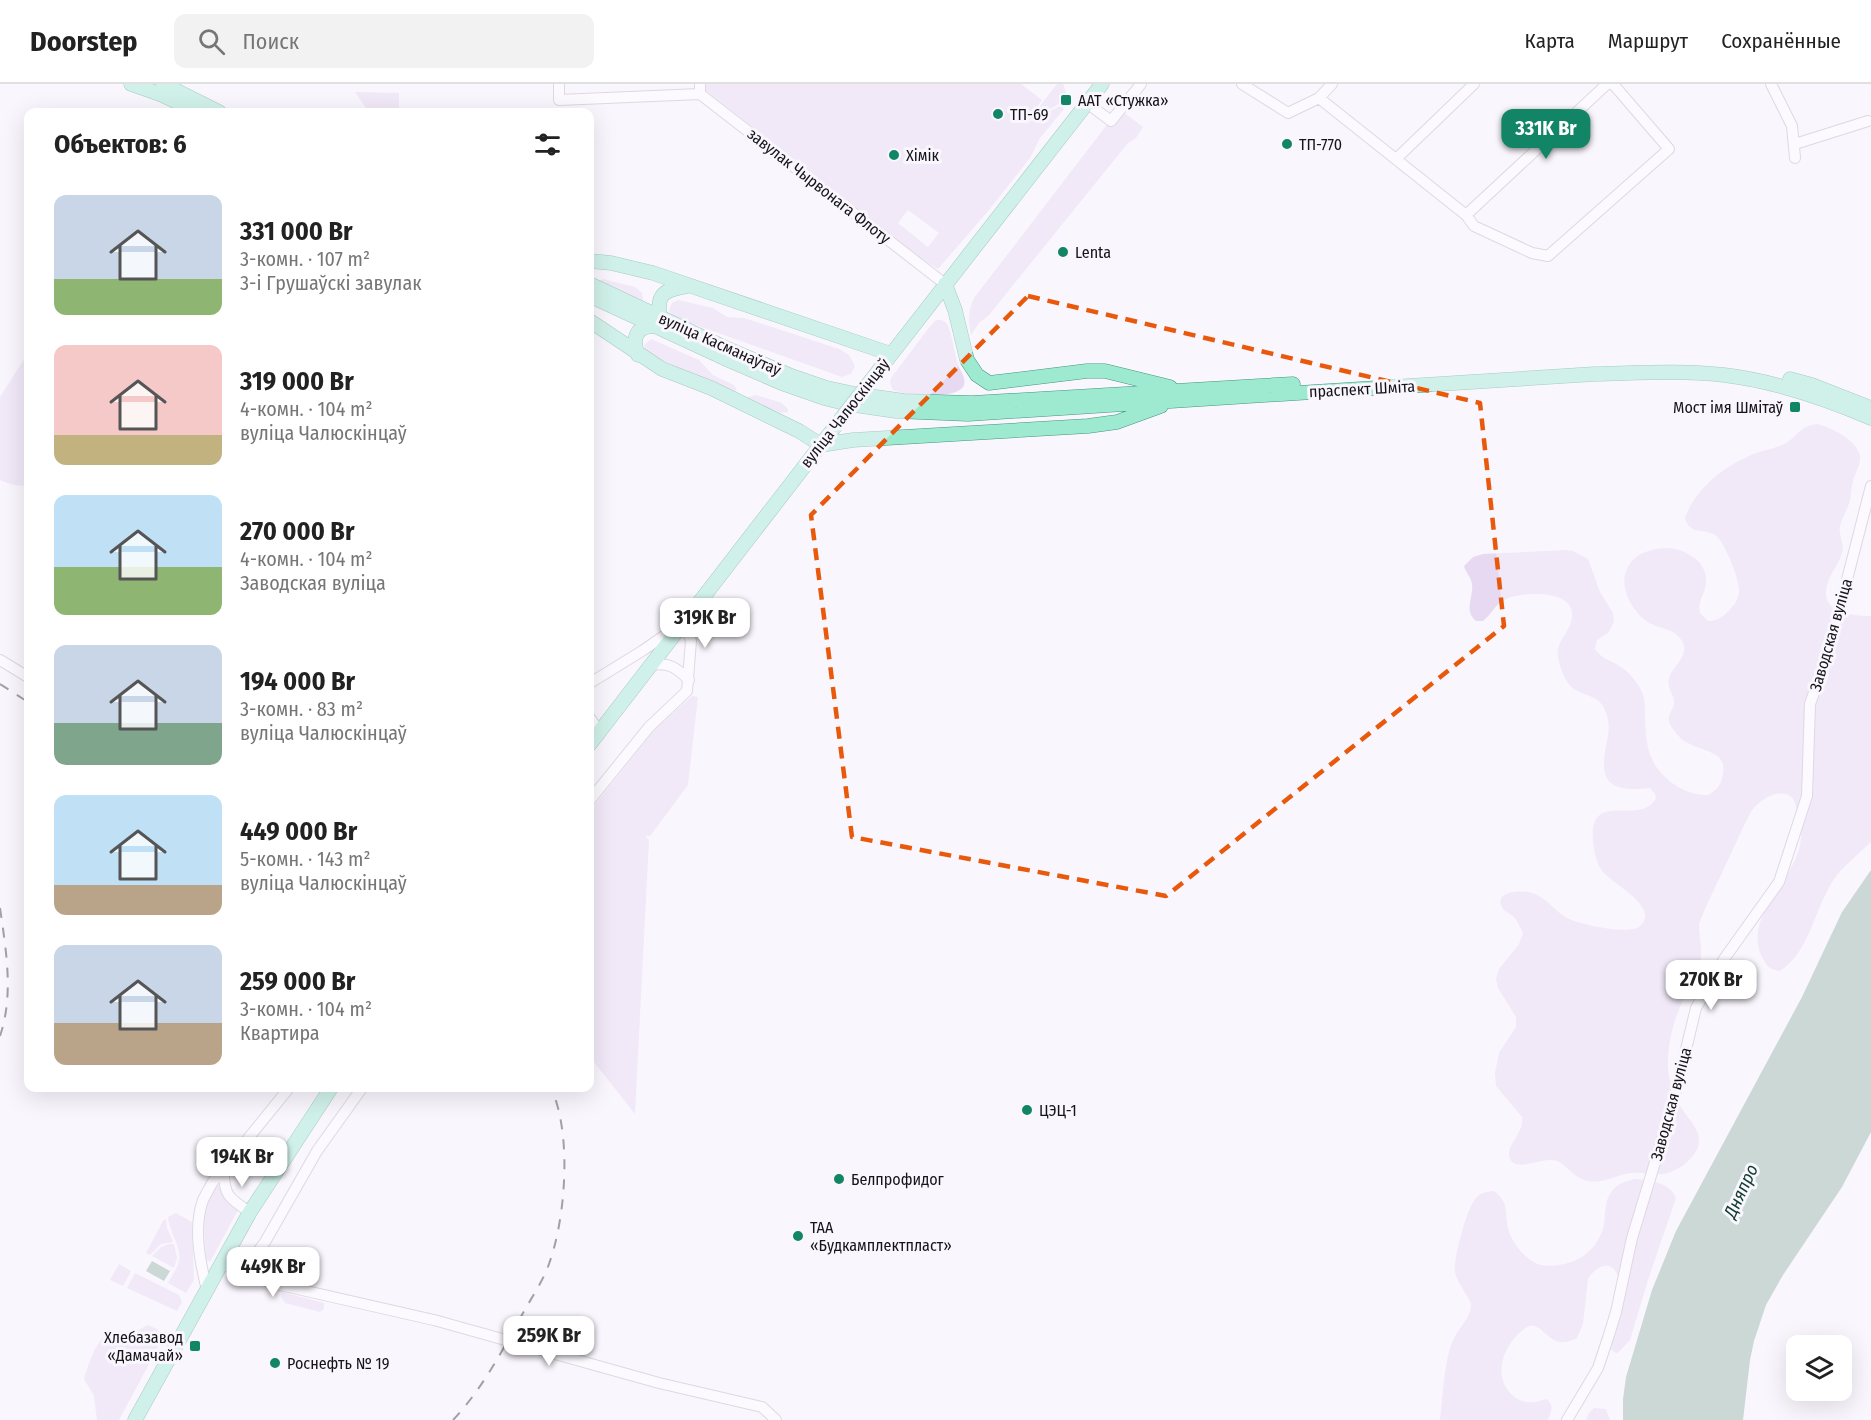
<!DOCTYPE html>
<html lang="ru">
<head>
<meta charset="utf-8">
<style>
  :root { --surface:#fff; --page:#f2f2f2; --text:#222; --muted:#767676; --line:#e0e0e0; --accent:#118565 }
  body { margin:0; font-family:"Fira Sans Condensed",sans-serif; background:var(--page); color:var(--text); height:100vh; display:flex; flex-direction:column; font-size:22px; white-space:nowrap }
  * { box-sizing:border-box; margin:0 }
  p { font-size:20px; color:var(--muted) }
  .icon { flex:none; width:33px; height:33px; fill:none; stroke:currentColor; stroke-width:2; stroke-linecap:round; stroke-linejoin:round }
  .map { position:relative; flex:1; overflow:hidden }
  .side { position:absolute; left:24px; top:24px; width:570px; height:984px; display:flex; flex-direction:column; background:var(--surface); border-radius:12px; box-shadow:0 6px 24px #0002 }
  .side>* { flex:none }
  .buttons { position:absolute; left:1786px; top:1251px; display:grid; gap:12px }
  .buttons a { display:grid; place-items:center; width:66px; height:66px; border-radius:12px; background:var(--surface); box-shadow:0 6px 24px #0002; font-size:30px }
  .price { position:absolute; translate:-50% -51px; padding:0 14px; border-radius:12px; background:#fff; color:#222; font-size:20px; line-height:39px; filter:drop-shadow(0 2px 3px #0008) }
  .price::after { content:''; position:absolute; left:50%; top:36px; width:18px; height:14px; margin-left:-9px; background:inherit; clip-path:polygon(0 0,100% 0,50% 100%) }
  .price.selected { background:var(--accent); color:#fff }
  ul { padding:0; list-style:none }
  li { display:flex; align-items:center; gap:18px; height:150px; padding:0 30px }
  li span { display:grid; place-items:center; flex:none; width:168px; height:120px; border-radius:12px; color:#555 }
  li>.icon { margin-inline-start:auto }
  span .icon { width:72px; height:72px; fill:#fffc; stroke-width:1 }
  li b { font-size:26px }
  h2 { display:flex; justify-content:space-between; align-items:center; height:72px; padding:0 30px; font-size:26px }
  header { display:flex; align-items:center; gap:36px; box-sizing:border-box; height:84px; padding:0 30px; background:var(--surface); border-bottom:2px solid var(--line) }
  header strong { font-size:28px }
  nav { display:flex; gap:33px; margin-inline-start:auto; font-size:21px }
  .search { width:420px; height:54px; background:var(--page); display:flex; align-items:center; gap:15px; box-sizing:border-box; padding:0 21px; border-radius:12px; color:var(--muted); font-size:22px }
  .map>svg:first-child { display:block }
</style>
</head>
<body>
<header>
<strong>Doorstep</strong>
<div class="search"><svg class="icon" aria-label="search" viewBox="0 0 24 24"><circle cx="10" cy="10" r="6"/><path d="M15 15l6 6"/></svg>Поиск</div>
<nav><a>Карта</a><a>Маршрут</a><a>Сохранённые</a></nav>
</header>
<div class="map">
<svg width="1871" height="1336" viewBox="0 0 1871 1336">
  <rect width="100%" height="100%" fill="#f9f6fd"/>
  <path fill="#e6d9f1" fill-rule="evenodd" d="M704 0H1021L1042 16 1025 40 1060 22 1064 25 1040 54 1030 74 989 126 938 185 921 174 704 5ZM908 126 939 149 928 163 898 139Z
    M1057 0H1063L1066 9 1061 16V19L1028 37Z
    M355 8 399 9V26L366 24Z
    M1119 25 1143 43 1136 54 1128 59 989 231 979 239 971 251C968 237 968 227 974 214Z
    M603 195 635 203 642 209 643 217 640 220 598 197Z
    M678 216 713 224 727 233 744 234 839 265 849 271 855 282 851 290 842 293 673 233 669 226 672 219Z
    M936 236H941C945 238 946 237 948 242 953 254 954 270 959 283 961 288 966 294 964 301 959 316 905 312 893 306L890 299 891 294 928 245Z
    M651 255 699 276 713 291 734 301 737 306 734 309 646 269 644 261Z
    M28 269V401C18 403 10 400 0 396V313Z
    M756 311 782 319 788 325V328L781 329 749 317 747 313Z
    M1817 340C1831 343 1857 356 1860 372 1861 379 1856 387 1854 394 1851 401 1852 408 1850 416 1848 425 1842 433 1840 442 1838 451 1845 459 1842 469 1840 477 1834 485 1830 493 1815 527 1845 532 1871 532V758C1860 769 1847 779 1837 791 1815 819 1811 868 1780 887 1771 886 1767 883 1763 875 1742 836 1787 803 1798 768 1803 754 1801 741 1797 728 1796 723 1795 715 1790 712 1777 704 1758 717 1751 728 1744 740 1739 753 1733 765 1722 790 1709 814 1699 840 1699 853 1703 867 1700 880 1697 891 1691 899 1686 909 1675 933 1667 957 1668 984 1669 998 1674 1010 1681 1023 1688 1036 1703 1046 1698 1063 1693 1076 1677 1088 1663 1090 1653 1091 1642 1088 1631 1089 1616 1091 1604 1100 1587 1097 1574 1094 1568 1082 1557 1077 1543 1072 1517 1089 1510 1075 1504 1062 1525 1049 1522 1033L1496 1002 1495 989 1499 969 1516 943V933L1498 904 1496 895 1499 885 1519 860 1523 849C1520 843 1518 838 1514 833 1510 829 1503 828 1501 821 1496 806 1523 806 1532 809 1546 813 1554 826 1565 833 1577 840 1629 852 1640 842 1661 824 1612 799 1603 788 1597 781 1594 768 1593 758 1588 703 1640 744 1656 714L1655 710 1650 704C1632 706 1604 708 1604 682 1603 660 1615 647 1604 624 1597 611 1585 612 1574 605 1565 599 1560 583 1558 573 1555 557 1572 547 1572 531 1573 505 1521 508 1506 515 1495 520 1492 530 1483 537H1476C1463 526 1474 513 1472 500 1471 493 1466 489 1464 482L1473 473 1483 470 1565 466 1573 467 1588 475 1600 508 1613 529 1614 538 1608 549 1597 556 1595 565C1602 576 1612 576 1621 583 1629 588 1635 596 1640 604 1645 612 1645 621 1645 631 1646 657 1646 675 1666 694 1678 705 1692 711 1708 711 1715 707 1720 703 1722 694 1730 668 1705 668 1690 660 1684 658 1680 654 1676 649 1672 644 1668 640 1669 633 1670 628 1673 625 1674 620 1675 611 1666 604 1669 594 1672 583 1686 575 1684 562 1679 544 1660 546 1648 538 1634 529 1621 508 1625 491 1627 482 1632 475 1641 470 1661 460 1683 462 1699 478 1704 484 1707 491 1706 499 1705 511 1697 517 1700 529L1708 537C1718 537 1726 531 1732 523 1736 519 1739 513 1739 506 1739 495 1725 458 1715 451 1703 444 1689 451 1685 434 1695 405 1723 383 1751 371 1763 366 1775 365 1786 359 1799 351 1800 342 1817 340Z
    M692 612 698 613 688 701 650 752H645L649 756 635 1030 590 973V727L656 644Z
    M1634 1095C1648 1095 1671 1099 1676 1114L1648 1196 1630 1256 1620 1267 1617 1269 1614 1268 1608 1262 1618 1192C1611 1174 1595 1183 1588 1195L1583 1240 1577 1254C1546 1271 1544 1230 1524 1245 1504 1260 1492 1290 1511 1310 1516 1315 1524 1319 1532 1318 1537 1318 1541 1316 1546 1315 1555 1320 1551 1328 1548 1336H1440C1443 1313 1444 1274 1454 1254 1459 1244 1471 1233 1471 1221 1470 1213 1457 1200 1455 1188 1453 1175 1467 1122 1477 1113 1482 1108 1487 1108 1494 1107 1510 1120 1504 1127 1508 1144 1511 1158 1527 1178 1541 1181 1547 1182 1554 1182 1559 1181 1582 1178 1599 1163 1604 1140 1606 1126 1604 1112 1617 1102 1622 1098 1628 1097 1634 1095Z
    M217 1101 220 1103C222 1113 229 1121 238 1126L210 1178 206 1175C204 1146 201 1128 215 1102Z
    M176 1129 192 1138 194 1196 186 1209 168 1199C172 1192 177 1185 179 1177 182 1163 169 1148 168 1133Z
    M166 1135 167 1144 173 1158 161 1160 150 1171 146 1169 163 1137Z
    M169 1160H174L177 1174 174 1184 152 1172 161 1163Z
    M119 1180 131 1187 123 1202 110 1196Z
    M135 1189 179 1211 182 1218 177 1227 127 1204Z
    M282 1208 324 1219V1225L320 1228 285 1219 281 1213Z
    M147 1241 157 1245 162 1256 119 1336H97L94 1312 84 1295C92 1270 100 1238 133 1250Z
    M1594 1324 1606 1325 1610 1336H1586L1589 1329Z"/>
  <path fill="#93b3a6" d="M1871 786V1048L1842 1103 1783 1191 1766 1221 1754 1257 1750 1276 1743 1336H1623V1315L1626 1293 1652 1206 1676 1147 1802 913 1842 828Z
    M152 1177 170 1187 164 1197 146 1187Z"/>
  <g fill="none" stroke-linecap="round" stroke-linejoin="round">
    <g stroke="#bcb4c4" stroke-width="12">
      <path id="minor" d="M559 0V16L700 10
        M700 0V10L945 200
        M1242 0 1288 29 1319 14 1332 0
        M1771 0 1792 42 1795 74
        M1319 14 1466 131 1474 142 1532 169 1548 172 1669 65 1613 0
        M1087 19 1111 37 1141 0
        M1795 60 1868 37
        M1396 75 1474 0
        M1466 131 1607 0
        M0 576 28 593
        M651 581C669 578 677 584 689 596
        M590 599 642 567 684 538 691 557 687 607 649 643 590 716
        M590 634 599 647
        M224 1085C223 1110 229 1115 250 1128
        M222 1179 233 1185 276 1200 434 1236 659 1299 762 1323 776 1336
        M242 1189 265 1158 317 1067 362 1004
        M207 1206C200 1178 193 1144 203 1116 206 1110 209 1105 212 1099L289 1004
        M1567 1336 1598 1284 1608 1254 1616 1228 1632 1154 1673 1019 1696 924 1724 875 1779 798 1807 712 1810 620 1825 577 1841 519 1871 402"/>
    </g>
    <g stroke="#44967c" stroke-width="15">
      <path id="major" d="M131 0 162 11 198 28
        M163 0 219 28
        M590 177 611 179 653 189 891 270
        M590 200 728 265 789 291 827 304 855 310 904 317 972 319 1293 300
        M945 200 955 226 967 276 977 291 989 299 1087 287H1105L1170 303
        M590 212 724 274 784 300 824 314 848 320 896 327 968 330 1595 290C1638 289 1681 286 1724 291 1775 297 1824 314 1871 334
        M660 233C656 209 665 206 687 202
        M590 237 662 285 711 304 799 347 821 361 853 356 1088 342 1117 338 1161 322
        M638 271C632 255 635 242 655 242
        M872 295 1102 0
        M1790 295 1812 301 1871 324
        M590 660 837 340
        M135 1336 250 1128 331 1004"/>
    </g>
    <use href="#minor" stroke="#fff" stroke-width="10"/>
    <use href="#major" stroke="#9eead0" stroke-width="14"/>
    <path stroke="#3a373d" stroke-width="2" stroke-dasharray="10 10" stroke-linecap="butt" d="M0 600 28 618
      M0 824C6 866 14 911 0 952
      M453 1336C483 1304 502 1267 523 1229 532 1213 543 1197 549 1180 566 1133 572 1049 551 1004"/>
    <g stroke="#44967c" stroke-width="15" stroke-linecap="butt">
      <path id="major-bridge" d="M837 340 872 295"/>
    </g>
    <use href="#major-bridge" stroke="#9eead0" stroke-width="14"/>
  </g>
  <path d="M0 0H1871V1336H0ZM1028 212 1480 319 1504 542 1166 812 852 753 811 431Z" fill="#f9f6fd" fill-opacity=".55" fill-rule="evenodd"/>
  <path fill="none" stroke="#e8590c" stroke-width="4.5" stroke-dasharray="12 8" stroke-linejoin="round" d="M1028 212 1480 319 1504 542 1166 812 852 753 811 431Z"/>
  <g fill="#118565" stroke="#f9f6fd" stroke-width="2">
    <rect x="1060" y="10" width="12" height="12" rx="3"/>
    <circle cx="998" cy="30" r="6"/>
    <circle cx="1287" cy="60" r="6"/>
    <circle cx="894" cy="71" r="6"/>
    <circle cx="1063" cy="168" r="6"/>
    <rect x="1789" y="317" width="12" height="12" rx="3"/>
    <circle cx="1027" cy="1026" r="6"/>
    <circle cx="839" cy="1095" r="6"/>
    <circle cx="798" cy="1152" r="6"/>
    <rect x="189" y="1256" width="12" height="12" rx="3"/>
    <circle cx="275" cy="1279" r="6"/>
  </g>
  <g text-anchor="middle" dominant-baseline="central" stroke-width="6" stroke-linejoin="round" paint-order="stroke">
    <g font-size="16" fill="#161419" stroke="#f9f6fd" text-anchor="start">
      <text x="1078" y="16">ААТ «Стужка»</text>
      <text x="1010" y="30">ТП-69</text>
      <text x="1299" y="60">ТП-770</text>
      <text x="906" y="71">Хімік</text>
      <text x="1075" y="168">Lenta</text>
      <text x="1783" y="323" text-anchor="end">Мост імя Шмітаў</text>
      <text x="1039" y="1026">ЦЭЦ-1</text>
      <text x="851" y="1095">Белпрофидог</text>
      <text x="810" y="1143">ТАА<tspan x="810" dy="18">«Будкамплектпласт»</tspan></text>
      <text x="183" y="1253" text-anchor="end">Хлебазавод<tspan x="183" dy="18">«Дамачай»</tspan></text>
      <text x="287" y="1279">Роснефть № 19</text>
    </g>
    <g font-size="16" fill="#161419" stroke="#f9f6fd">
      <text transform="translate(819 102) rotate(38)">завулак Чырвонага Флоту</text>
      <text transform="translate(720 260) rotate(24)">вуліца Касманаўтаў</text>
      <text transform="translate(1362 305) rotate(-3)">праспект Шміта</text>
      <text transform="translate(845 329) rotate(-52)">вуліца Чалюскінцаў</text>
      <text transform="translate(1831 551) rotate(-74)">Заводская вуліца</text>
      <text transform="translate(1671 1020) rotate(-75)">Заводская вуліца</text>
    </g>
    <g font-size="18" font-style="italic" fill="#0e3c2d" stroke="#f9f6fd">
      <text transform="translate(1741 1107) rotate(-65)">Дняпро</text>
    </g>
  </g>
</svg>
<div class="buttons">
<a><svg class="icon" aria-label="layers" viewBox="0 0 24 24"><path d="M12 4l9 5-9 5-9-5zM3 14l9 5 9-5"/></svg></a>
</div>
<b class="price selected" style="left:1546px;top:76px">331K Br</b>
<b class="price" style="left:705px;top:565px">319K Br</b>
<b class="price" style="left:1711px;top:927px">270K Br</b>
<b class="price" style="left:242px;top:1104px">194K Br</b>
<b class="price" style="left:273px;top:1214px">449K Br</b>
<b class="price" style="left:549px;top:1283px">259K Br</b>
<section class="side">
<h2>Объектов: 6<svg class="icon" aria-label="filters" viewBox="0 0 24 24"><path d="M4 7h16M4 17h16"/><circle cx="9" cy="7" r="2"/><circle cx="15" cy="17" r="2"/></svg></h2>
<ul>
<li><span style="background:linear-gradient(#c9d6e8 70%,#8fb573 0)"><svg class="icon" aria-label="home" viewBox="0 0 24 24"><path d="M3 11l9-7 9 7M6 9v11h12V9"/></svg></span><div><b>331 000 Br</b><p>3-комн. · 107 m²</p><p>3-і Грушаўскі завулак</p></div></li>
<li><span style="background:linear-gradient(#f6c9c9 75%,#c2b280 0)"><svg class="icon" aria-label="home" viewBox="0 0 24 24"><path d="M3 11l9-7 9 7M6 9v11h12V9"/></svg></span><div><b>319 000 Br</b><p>4-комн. · 104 m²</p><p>вуліца Чалюскінцаў</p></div></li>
<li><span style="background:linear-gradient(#bfe0f5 60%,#8fb573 0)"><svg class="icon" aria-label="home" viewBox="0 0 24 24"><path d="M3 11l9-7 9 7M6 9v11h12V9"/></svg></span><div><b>270 000 Br</b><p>4-комн. · 104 m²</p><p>Заводская вуліца</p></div></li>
<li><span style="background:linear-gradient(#c9d6e8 65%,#7fa58c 0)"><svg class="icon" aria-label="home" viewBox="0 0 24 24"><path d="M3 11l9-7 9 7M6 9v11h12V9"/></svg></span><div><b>194 000 Br</b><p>3-комн. · 83 m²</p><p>вуліца Чалюскінцаў</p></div></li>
<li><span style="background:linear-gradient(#bfe0f5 75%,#b9a48a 0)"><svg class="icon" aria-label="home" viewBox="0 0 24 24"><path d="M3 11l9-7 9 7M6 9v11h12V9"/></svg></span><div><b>449 000 Br</b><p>5-комн. · 143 m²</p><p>вуліца Чалюскінцаў</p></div></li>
<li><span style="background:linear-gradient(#c9d6e8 65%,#b9a48a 0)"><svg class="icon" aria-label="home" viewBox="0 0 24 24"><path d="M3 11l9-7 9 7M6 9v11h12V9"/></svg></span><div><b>259 000 Br</b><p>3-комн. · 104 m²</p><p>Квартира</p></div></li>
</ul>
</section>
</div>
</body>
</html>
